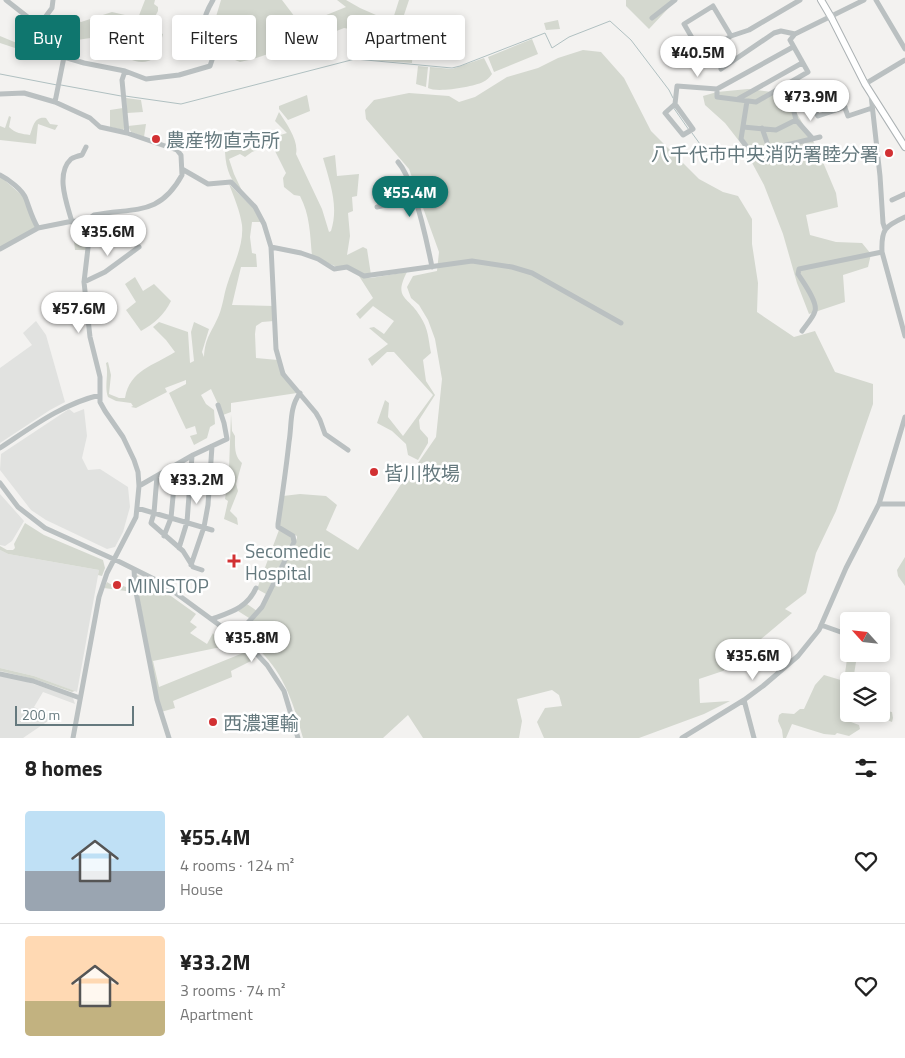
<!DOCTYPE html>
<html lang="en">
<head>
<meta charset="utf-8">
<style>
  :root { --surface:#fff; --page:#f6f6f6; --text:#222; --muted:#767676; --line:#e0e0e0; --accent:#0f766e }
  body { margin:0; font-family:"Titillium Web","Noto Sans JP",sans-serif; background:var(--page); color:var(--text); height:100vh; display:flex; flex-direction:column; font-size:19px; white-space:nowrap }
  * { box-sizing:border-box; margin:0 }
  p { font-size:16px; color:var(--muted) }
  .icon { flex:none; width:28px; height:28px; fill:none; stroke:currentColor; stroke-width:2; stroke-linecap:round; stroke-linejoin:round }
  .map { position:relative; height:738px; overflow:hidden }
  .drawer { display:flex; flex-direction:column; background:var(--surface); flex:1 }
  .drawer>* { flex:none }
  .hud { position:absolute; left:15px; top:15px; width:500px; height:45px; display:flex; gap:10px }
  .needle { width:32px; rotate:297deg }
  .controls { position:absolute; left:840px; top:612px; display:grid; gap:10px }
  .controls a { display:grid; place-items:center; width:50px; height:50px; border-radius:5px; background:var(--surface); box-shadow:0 2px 8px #0003; font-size:25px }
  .scale { position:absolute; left:15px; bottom:12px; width:119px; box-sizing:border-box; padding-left:5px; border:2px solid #65797e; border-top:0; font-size:14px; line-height:18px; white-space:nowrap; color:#65797e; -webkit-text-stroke:4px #fff; paint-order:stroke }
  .price { position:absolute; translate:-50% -42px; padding:0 11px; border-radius:18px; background:#fff; color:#222; font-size:16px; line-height:32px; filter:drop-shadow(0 1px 2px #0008) }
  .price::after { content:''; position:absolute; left:50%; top:30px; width:15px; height:11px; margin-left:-8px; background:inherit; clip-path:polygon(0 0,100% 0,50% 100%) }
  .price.on { background:var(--accent); color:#fff }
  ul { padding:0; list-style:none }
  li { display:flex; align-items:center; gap:15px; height:125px; padding:0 25px }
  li+li { border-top:1px solid var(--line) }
  li span { display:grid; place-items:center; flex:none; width:140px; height:100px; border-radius:5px; color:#555 }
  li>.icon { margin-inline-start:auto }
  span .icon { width:60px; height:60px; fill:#fffc; stroke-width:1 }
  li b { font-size:21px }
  h2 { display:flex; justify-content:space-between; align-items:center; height:60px; padding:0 25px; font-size:21px }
  .pill { padding:0 18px; border-radius:5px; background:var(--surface); box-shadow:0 2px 8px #0003; font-size:18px; line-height:45px }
  .pill.on { background:var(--accent); color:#fff }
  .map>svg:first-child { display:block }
</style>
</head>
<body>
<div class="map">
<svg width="905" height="738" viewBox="0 0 905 738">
  <rect width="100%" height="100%" fill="#f3f2f0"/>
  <path fill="#e1e2e0" d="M36 321 46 335 65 402 50 410 0 443V368L32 345 23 333Z
    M69 409 74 413 84 409 87 436 82 458 88 470 100 469 128 487 130 507 123 532 115 547 107 549 46 520 31 510 0 470 1 454Z
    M0 494 24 521 12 541 5 546 0 545Z
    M0 550 8 554 99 570 77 692 34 676 0 668Z
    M0 676 21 680 55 691 73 698 75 704 43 692 34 707 54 717 23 738H0Z"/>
  <path fill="#d4d8cf" d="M145 0H155L154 4 158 7V11L149 28 163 34 157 57C145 64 139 63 127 58L126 44 97 37 77 40 76 46 69 50 63 48 66 42 55 36 48 41 45 47 39 45V39L42 26H48L65 15 81 22 112 12 138 18Z
    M221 0H282L304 29 314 20 346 7 337 0H346L360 8 392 22 399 0H409L403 18 421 37 411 40 344 28 329 34 278 48 268 54 253 59 240 62 235 60 215 20Z
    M626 0H676L649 29 626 6Z
    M558 20 560 29 546 30 544 23Z
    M371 35 404 41 413 46 412 63 368 60Z
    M0 36 24 46V51L0 43Z
    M532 39 538 54 494 72 488 57Z
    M583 50 601 52 624 78 651 131 699 179 723 192 738 196 752 219V244L758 283 757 312 794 337 815 331 835 372 873 384V404L836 511 816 553 806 593 785 609 792 613 723 671 699 679 700 703 730 701 704 714 639 738H544L537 722 545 708 562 706 559 695 552 690 517 699 522 721 519 738H423L408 715 383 738H303C290 691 280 664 240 633L268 597 297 538V536L279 526 283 496 300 494 326 496 337 505 326 530 358 550 409 472 418 463 436 437 442 379 435 339 428 320 419 305 411 298 407 287 413 276 437 271 439 252 409 169 366 119 365 110 374 100 409 93 449 96 459 102 475 97 507 77 538 68 558 58Z
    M484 58 492 74C489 78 487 80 483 82 473 87 437 93 428 88L430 67 452 69Z
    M418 66 428 67 426 87 416 84Z
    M748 89 772 92 789 100 817 148 836 193 838 207 806 215 810 235 836 242 862 243 871 254 868 267 843 275 845 302 809 314 797 283 783 234 764 185 743 146 725 123 705 105 703 96 717 92Z
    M307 95 310 111 288 120 279 109V106Z
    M126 98 141 100 143 112 127 113Z
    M123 108 125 127 123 130 110 127V110Z
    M279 112C286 123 299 140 296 154L322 209 329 232 331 231C339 206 330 183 323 158L335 155 337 176 359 174 357 196 352 197 353 211 348 213 350 236 347 255 363 247 367 249 371 275H365L347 265 337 267 312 256C310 234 310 215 300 196L294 195 284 187 283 178 286 173 272 145 252 152 245 157 240 154 229 159 234 174 244 195C231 181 226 171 225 152L287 133 275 121Z
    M9 116 11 117 9 127C15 133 22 134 30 135 33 127 34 116 46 118L50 124 58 125 55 130 38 124 36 144 0 140V126L5 128Z
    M146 124 144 137 131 132 128 126Z
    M0 176 25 198 36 227 0 248Z
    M229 184 253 208 261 222H252L250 237 252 253 256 254 257 267H241L232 305 274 306V321L262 322 256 326 255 334 256 358 278 360 297 393 231 403V412L223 415 211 389 201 395 206 404 214 410 215 424 210 427 207 438 194 445 190 436 197 434 195 426 186 429 169 393 186 384V380L165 388 167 392 136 408 131 407 133 406 131 403 116 401 108 397C104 386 109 375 106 363L108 362 111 375 109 394 119 398H125C130 370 153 366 175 352L166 340 153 327 159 322 188 332 190 363 194 361 191 332 194 322 209 329 202 352 204 357C205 337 212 332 219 315 223 305 224 294 227 285 233 265 244 246 242 225 240 211 234 197 229 184Z
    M72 223 86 226V250H75Z
    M407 272C393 299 408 296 420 316 429 330 428 338 431 353L423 360 426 381 435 395 419 420 420 429 428 438V443L418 460 408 455 406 444 392 431 377 423 385 400 389 403 388 417 403 436 433 395 394 352H387L372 366 368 359 388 344 369 328 374 327 384 334 394 321 373 306 360 319 356 314 373 298 359 276 371 278Z
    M135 277 143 291 154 284 171 301C164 315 155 323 141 331L126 310 136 302 125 284Z
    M231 414 232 431 235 436C235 446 234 456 242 463L236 484 238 491 230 511 237 518 238 525 224 519 228 501 225 499 229 470Z
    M25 523 44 535 103 560 105 568 102 576 98 575 99 570 8 554 0 550V546L7 550H13L15 548 14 544Z
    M279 530 290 535 293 539 266 594 257 589Z
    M905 557V586L898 576 897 570Z
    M137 575 164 591 196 614 190 622 197 627 190 633 207 644 213 633 221 647 153 661 159 687 248 651 255 659 231 671 232 677 173 701 175 708 161 712 137 587Z
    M132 581 133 592 104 588 107 582 120 590 123 586 129 588Z
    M247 604 257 611 249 618 238 611Z
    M849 644V654H856V662L853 681H849L848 717 851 722 859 725 860 729 849 736 837 733 835 735 824 734 792 724 786 738H783L782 730 778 721 779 715 782 713 794 714 800 709H804L815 685 824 675 844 681Z
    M0 668 34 676 75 691 72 692 34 679 0 671Z
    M881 710 892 712 893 718 892 722 887 720 875 722 871 719 870 714H881Z"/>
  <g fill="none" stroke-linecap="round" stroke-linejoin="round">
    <path stroke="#b0c0c1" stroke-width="1" d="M0 74 57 85
      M61 85 121 96
      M125 96 181 104 355 59 452 68 460 66 545 33 552 48 569 37 610 21 631 40 669 90 673 98
      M673 107 689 130
      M692 133 705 151"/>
    <g stroke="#acb2b4" stroke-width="8">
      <path id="major" d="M821 0 831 17 865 84 905 147"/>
    </g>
    <path stroke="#bac0c1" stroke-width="5" d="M6 0 34 22 36 40 38 46 64 57 84 63 125 71 146 79 179 75 210 66 213 57C205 31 197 27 213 0
      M876 0 905 49
      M652 18 675 0
      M731 36 713 6 684 24 702 55 731 36 749 30 800 0
      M37 37 43 20 52 8 53 0
      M793 47 717 89V97L756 102 808 72 790 40 795 34 864 0
      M721 69 774 33 781 31 795 34
      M125 71 122 80 127 133
      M796 79 818 116 845 107
      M865 84 905 60
      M0 94 24 93 55 102 90 118 100 127 127 133 177 150 181 155 182 175C159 217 134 207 94 215L90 218 88 223V248L84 282 90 337 100 377V402L105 411 123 437 134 460 138 472 139 486 136 517 107 573 99 597 73 738
      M871 95 880 176 883 223 885 229
      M807 97 837 87 848 116 872 108
      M738 99 802 63
      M747 101 741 139 755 158 778 147 820 137
      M55 102 64 57
      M675 104 665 113 683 135 693 129 675 104 677 86 717 89
      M794 112 796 120 813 139
      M743 127 776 130 796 120
      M762 128 770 151
      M398 162C414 180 427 242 432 267
      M182 169 208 184 231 182 255 207 264 224 271 247 276 349 283 374 316 413 320 420 325 434 348 450
      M0 175C8 179 23 190 26 199 30 210 32 218 38 228
      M892 200 905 194
      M377 207 414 198
      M905 217C885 226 881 229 882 252L905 336
      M72 222C67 204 55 174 71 159 74 157 78 156 82 155L86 147
      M271 247 301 253 318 259 334 269 347 267 364 276 472 261 512 267 532 273 621 323
      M0 249 38 228 73 221 88 223
      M84 282 105 272 139 247
      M802 331C806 325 813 318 815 311 818 302 803 282 798 274L799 269 882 252
      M0 448C32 427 62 404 100 395
      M157 476 154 513 151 523 183 551 193 567 202 570
      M0 483 18 507 45 528 120 562 162 583 252 649 267 665 284 691 298 738
      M139 486 193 455 227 439 224 423 218 405
      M879 504H905
      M137 508 212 530
      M164 536 171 518 176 465
      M179 548 187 522 192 456
      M191 565 204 527 208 505 212 446
      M134 569 135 587 157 700 169 738
      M212 619C231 612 247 608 256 588
      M821 625 849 635
      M236 636 262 607 294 542 293 536 278 527V524C282 497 286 470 289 442 292 425 289 408 300 393
      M0 674 33 681 80 698
      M744 700 754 738
      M682 738 744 700 763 686 798 656 819 630 846 568 879 504 905 417"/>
    <use href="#major" stroke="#fff" stroke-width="6"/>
  </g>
  <g fill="#d23133" stroke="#fff" stroke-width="2">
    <circle cx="156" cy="139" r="5"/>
    <circle cx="889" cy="153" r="5"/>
    <circle cx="374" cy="472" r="5"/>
    <path d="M231.5 553.5h5v5h5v5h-5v5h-5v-5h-5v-5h5z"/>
    <circle cx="117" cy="585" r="5"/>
    <circle cx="213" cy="722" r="5"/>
  </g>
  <g text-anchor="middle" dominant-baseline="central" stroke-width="5" stroke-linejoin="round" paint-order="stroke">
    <g font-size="19" fill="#65797e" stroke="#fff" text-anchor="start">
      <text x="166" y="139">農産物直売所</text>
      <text x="879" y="153" text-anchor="end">八千代市中央消防署睦分署</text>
      <text x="384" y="472">皆川牧場</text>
      <text x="245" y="550">Secomedic<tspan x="245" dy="22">Hospital</tspan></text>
      <text x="127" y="585">MINISTOP</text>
      <text x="223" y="722">西濃運輸</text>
    </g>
  </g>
</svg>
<div class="controls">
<a><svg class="needle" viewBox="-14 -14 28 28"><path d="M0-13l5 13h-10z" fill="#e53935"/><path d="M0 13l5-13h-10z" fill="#767676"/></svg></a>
<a><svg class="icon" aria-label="layers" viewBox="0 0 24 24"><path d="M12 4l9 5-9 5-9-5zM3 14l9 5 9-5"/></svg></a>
</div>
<div class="scale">200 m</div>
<b class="price" style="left:698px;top:78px">¥40.5M</b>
<b class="price" style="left:811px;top:122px">¥73.9M</b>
<b class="price on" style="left:410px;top:218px">¥55.4M</b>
<b class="price" style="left:108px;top:257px">¥35.6M</b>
<b class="price" style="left:79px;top:334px">¥57.6M</b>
<b class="price" style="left:197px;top:505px">¥33.2M</b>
<b class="price" style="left:252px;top:663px">¥35.8M</b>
<b class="price" style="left:753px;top:681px">¥35.6M</b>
<div class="hud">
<a class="pill on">Buy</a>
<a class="pill">Rent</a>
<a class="pill">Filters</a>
<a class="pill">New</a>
<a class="pill">Apartment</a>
</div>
</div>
<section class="drawer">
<h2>8 homes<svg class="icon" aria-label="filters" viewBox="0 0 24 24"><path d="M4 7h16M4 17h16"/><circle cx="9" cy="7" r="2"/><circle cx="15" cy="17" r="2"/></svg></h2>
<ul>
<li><span style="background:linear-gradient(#bfe0f5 60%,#9aa5b1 0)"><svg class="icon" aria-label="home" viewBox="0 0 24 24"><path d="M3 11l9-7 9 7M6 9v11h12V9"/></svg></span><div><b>¥55.4M</b><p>4 rooms · 124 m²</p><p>House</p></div><svg class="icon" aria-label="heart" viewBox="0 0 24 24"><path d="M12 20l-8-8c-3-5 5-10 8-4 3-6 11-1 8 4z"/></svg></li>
<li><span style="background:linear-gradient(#ffd9b3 65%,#c2b280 0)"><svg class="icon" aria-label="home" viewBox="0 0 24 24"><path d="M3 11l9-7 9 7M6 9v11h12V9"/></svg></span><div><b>¥33.2M</b><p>3 rooms · 74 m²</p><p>Apartment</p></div><svg class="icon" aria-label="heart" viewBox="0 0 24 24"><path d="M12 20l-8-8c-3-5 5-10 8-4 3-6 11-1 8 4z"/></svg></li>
</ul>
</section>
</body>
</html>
